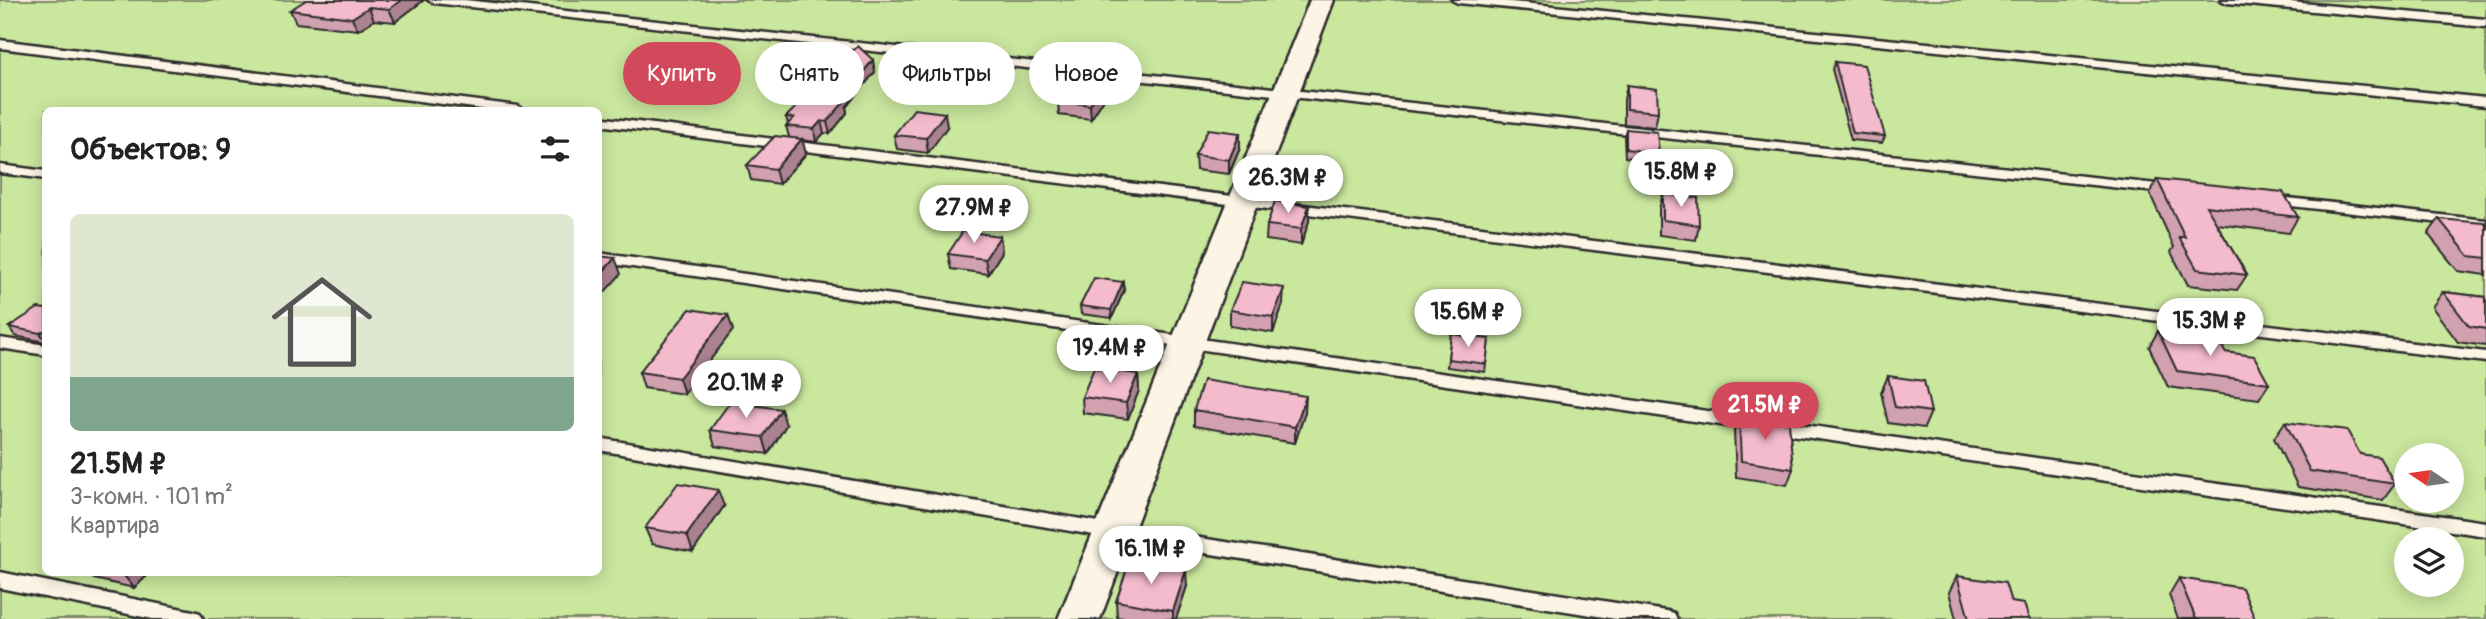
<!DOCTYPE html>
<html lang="ru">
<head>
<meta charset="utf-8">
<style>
  :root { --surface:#fff; --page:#f2f2f2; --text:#222; --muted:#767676; --line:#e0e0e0; --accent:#d1495b }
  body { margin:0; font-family:Pangolin,sans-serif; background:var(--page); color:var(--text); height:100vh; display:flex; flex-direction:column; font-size:26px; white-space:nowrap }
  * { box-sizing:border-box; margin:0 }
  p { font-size:23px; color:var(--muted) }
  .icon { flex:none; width:38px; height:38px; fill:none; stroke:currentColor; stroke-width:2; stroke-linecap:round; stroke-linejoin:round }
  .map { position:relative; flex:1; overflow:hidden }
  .panel { position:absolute; left:42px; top:107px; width:560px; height:469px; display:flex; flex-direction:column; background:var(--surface); border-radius:10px; box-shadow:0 4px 18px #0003 }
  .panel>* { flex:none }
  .banner { position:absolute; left:623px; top:42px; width:665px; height:63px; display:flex; gap:14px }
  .needle { width:46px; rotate:283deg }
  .tools { position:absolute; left:2394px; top:443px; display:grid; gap:14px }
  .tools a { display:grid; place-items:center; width:70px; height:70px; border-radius:50%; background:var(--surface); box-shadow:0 4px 18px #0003; font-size:35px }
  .price { position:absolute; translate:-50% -60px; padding:0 16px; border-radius:24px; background:#fff; color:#222; font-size:23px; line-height:46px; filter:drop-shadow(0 2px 4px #0008) }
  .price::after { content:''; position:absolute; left:50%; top:42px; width:21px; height:16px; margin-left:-10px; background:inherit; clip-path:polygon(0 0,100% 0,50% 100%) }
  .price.current { background:var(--accent); color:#fff }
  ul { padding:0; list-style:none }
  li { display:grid; align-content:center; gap:14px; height:371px; padding:0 28px }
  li+li { border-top:2px solid var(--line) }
  li span { display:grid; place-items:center; height:217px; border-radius:10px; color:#555 }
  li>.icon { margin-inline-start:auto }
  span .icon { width:126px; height:126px; fill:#fffc; stroke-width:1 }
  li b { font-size:30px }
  h2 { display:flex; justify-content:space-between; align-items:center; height:84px; padding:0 28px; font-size:30px }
  .tag { padding:0 24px; border-radius:32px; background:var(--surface); box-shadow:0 4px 18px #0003; font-size:24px; line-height:63px }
  .tag.current { background:var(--accent); color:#fff }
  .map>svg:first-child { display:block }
</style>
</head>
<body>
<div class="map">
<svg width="2486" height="619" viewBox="0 0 2486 619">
  <rect width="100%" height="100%" fill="#fae9e0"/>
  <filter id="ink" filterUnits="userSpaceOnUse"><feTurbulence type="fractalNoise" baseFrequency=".0143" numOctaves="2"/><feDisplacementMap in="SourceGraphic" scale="14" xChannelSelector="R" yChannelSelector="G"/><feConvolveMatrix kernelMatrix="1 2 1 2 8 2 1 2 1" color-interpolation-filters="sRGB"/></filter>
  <g filter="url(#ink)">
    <path fill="#cae79e" stroke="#7a8964" stroke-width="2" fill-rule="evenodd" d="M0 0H2486V619H0ZM46 110H598V572H46ZM2406 455H2452V500H2406ZM2406 539H2452V584H2406Z"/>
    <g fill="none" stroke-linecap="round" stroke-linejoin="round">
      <g stroke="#2b2b2b" stroke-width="5">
        <path id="service" d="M428 0H465L2175 186 2182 190 2175 194 434 3Z
          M1452 0H1492L2486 98V106L1458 3Z
          M2221 0H2266L2486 19V27L2227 3Z
          M0 40 518 106 524 110H490L0 48Z
          M598 117 2486 352V362L598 125Z
          M0 165 46 171V179L0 173Z
          M2270 196 2486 220V228L2265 203 2263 200Z
          M598 253 2486 522V536L598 262Z
          M0 338 46 345V355L0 348Z
          M598 438 1111 524 1667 611 1674 613 1677 619H1616L1111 538 598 450Z
          M0 572 193 611 200 613 203 619H153L0 588Z"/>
      </g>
      <g stroke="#2b2b2b" stroke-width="5">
        <path id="minor" d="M1310 0H1334L1100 619H1058Z"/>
      </g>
      <use href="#service" fill="#fcf5e5" fill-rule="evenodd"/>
      <use href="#minor" fill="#fcf5e5" fill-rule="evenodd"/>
    </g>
    <path fill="#d2a1b0" stroke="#2b2b2b" stroke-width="2" d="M424 0 395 22 374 20 358 30 296 23 290 10Z
      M1835 62 1885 136 1882 143 1851 140 1832 69Z
      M875 72 846 107 847 113 830 134 824 133 816 142 802 140 806 154 779 184 751 180 747 165 789 137 786 126 788 124 786 117Z
      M1627 85 1658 112 1655 127 1624 124V99Z
      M1107 94 1091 119 1059 115 1058 101Z
      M947 127 928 153 897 149 894 135Z
      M1626 129 1659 153 1657 160 1625 157 1624 136Z
      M1240 133V148L1229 174 1196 170 1195 155Z
      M2157 179 2298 217 2289 233 2217 224 2247 275 2237 290 2188 285 2171 252 2174 247 2150 194Z
      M1663 194 1699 225 1696 240 1659 235V209Z
      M2439 219 2486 225V275L2458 271 2428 234Z
      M1309 221 1301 245 1266 240 1267 225Z
      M1000 236 1002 252 988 274 951 269 948 254Z
      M1124 290 1112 318 1081 314 1080 306Z
      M2443 292 2486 297V346L2458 342 2432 307Z
      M1283 304 1273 333 1230 326V310Z
      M46 309V342L15 336 9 327Z
      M733 330 684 394 644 388 639 372Z
      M2158 331 2225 352 2269 383 2259 399 2168 387 2149 347Z
      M1451 334 1489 339 1485 372 1447 367Z
      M1138 374 1139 390 1128 419 1083 413 1082 397Z
      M1888 376 1931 412 1924 428 1888 423 1881 392Z
      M1194 410 1305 412 1295 443 1194 426Z
      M1739 415 1793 469 1787 485 1736 477 1734 431Z
      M2285 422 2360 454 2395 484 2383 500 2298 487 2274 438Z
      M786 425 768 454 715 446 710 430Z
      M724 506 693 552 652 544 645 528Z
      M88 572H151L134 588 94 579Z
      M1957 576 2011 602 2029 619H1956L1949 592Z
      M2179 578 2255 619H2178L2169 595Z
      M1187 586 1176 619H1128L1117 617 1116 601Z"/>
    <path fill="#ab8390" stroke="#2b2b2b" stroke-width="2" d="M402 0H424L395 22 389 9Z
      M369 7 374 20 358 30 352 18Z
      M873 60 875 72 846 107 847 113 830 134 827 122 840 100Z
      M1106 80 1107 94 1091 119 1090 105Z
      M945 113 947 127 928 153 926 138Z
      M821 121 824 133 816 142 814 129Z
      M1240 133V148L1229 174V160Z
      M802 139 806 154 779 184 775 169Z
      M1309 206V221L1301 245V229Z
      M1000 236 1002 252 988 274 985 259Z
      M615 258 621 274 602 295 598 286V277Z
      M1123 282 1124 290 1112 318 1111 310Z
      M1284 288 1283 304 1273 333V317Z
      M728 315 733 330 684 394 679 378Z
      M46 330V341L40 333Z
      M1138 374 1139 390 1128 419 1126 403Z
      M1306 396 1305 412 1295 443V427Z
      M781 409 786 425 768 454 763 437Z
      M718 490 724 506 693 552 687 535Z
      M1186 570 1187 586 1176 619H1173V611Z
      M121 572H151L134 588Z"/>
    <path fill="#f4bbcd" stroke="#2b2b2b" stroke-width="2" d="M306 0H402L389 9 369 7 352 18 290 10Z
      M858 46 873 60 840 100 845 101 827 122 821 121 814 129 786 126 794 118 786 117Z
      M1835 62 1864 65 1885 136 1853 133Z
      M1074 76 1106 80 1090 105 1058 101Z
      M1627 85 1657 89 1658 112 1627 109Z
      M914 109 945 113 926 138 894 135Z
      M1208 129 1240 133 1229 160 1195 155Z
      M1626 129 1657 132 1659 153 1626 149Z
      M775 136 802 139 775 169 747 165Z
      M2157 179 2283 192 2298 217 2206 206 2247 275 2197 269 2179 237H2185Z
      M1663 194 1698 198 1699 225 1663 220Z
      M1275 201 1309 206 1301 229 1267 225Z
      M2439 219 2484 223 2486 225V258L2469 256Z
      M963 231 1000 236 985 259 948 254Z
      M598 256 615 258 598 277Z
      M1094 278 1123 282 1111 310 1080 306Z
      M1242 282 1284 288 1273 317 1230 310Z
      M2443 292 2486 297V329L2469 326Z
      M38 308 46 309V330L40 333 9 327Z
      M690 309 728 315 679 378 639 372Z
      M2158 331 2219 339 2225 352 2254 356 2269 383 2177 371Z
      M1451 334 1489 339 1486 364 1448 359Z
      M1094 368 1138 374 1126 403 1082 397Z
      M1888 376 1924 381 1931 412 1895 407Z
      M1203 380 1306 396 1295 427 1194 410Z
      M730 402 781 409 763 437 710 430Z
      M1739 415 1789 423 1793 469 1741 461Z
      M2285 422 2347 430 2360 454 2379 457 2395 484 2310 471Z
      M678 483 718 490 687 535 645 528Z
      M1130 560 1186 570 1173 611 1116 601Z
      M1957 576 2005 583 2011 602 2024 604 2029 619H1969Z
      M2179 578 2242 588 2255 619H2196Z"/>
  </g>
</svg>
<div class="tools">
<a><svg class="needle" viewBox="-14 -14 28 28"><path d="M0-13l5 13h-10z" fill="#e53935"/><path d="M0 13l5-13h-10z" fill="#767676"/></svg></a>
<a><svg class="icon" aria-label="layers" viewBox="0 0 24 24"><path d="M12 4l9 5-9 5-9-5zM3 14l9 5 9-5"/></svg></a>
</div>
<b class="price" style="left:1681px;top:209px">15.8M ₽</b>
<b class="price" style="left:1288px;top:215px">26.3M ₽</b>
<b class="price" style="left:974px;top:245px">27.9M ₽</b>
<b class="price" style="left:1468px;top:349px">15.6M ₽</b>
<b class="price" style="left:2210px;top:358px">15.3M ₽</b>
<b class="price" style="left:1110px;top:385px">19.4M ₽</b>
<b class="price" style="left:746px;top:420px">20.1M ₽</b>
<b class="price current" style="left:1765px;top:442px">21.5M ₽</b>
<b class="price" style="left:1151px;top:586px">16.1M ₽</b>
<div class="banner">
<a class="tag current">Купить</a>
<a class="tag">Снять</a>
<a class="tag">Фильтры</a>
<a class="tag">Новое</a>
</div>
<section class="panel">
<h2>Объектов: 9<svg class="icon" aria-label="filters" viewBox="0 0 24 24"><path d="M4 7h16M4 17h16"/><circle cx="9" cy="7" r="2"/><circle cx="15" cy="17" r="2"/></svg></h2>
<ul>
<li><span style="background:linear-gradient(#dfe7d0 75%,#7fa58c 0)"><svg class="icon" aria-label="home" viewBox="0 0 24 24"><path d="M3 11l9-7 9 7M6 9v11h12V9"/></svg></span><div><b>21.5M ₽</b><p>3-комн. · 101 m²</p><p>Квартира</p></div></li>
</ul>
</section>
</div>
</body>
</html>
